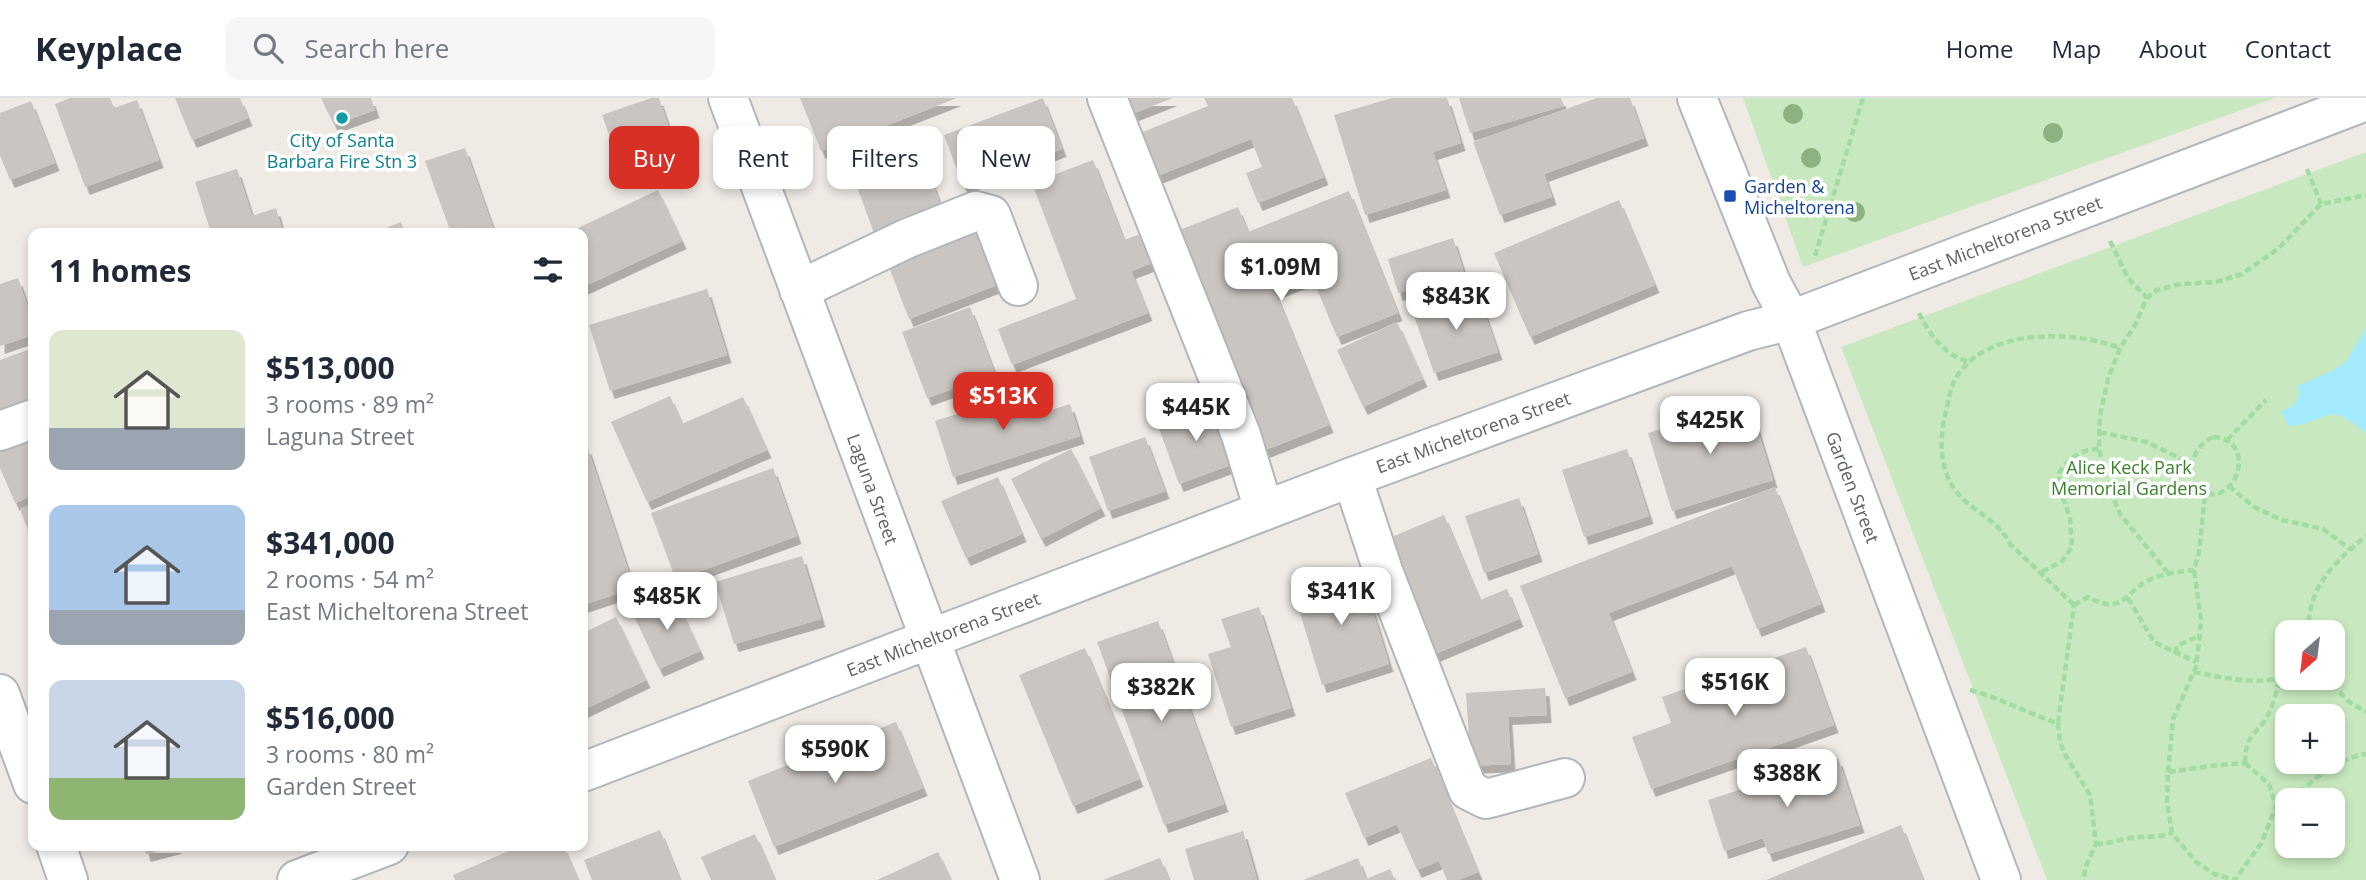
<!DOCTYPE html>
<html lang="en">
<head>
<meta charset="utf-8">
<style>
  :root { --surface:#fff; --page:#f6f6f7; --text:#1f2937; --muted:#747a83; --line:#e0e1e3; --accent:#d93025 }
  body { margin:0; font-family:"Open Sans",sans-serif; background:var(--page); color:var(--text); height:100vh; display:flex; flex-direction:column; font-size:26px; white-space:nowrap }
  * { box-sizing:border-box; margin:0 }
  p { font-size:23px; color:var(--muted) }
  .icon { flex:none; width:38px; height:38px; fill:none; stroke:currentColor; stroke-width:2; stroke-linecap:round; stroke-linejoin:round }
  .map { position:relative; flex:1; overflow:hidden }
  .drawer { position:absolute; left:28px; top:130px; width:560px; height:623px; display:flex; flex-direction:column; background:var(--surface); border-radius:14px; box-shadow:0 4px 10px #0003 }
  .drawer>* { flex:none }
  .guide { position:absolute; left:609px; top:28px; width:665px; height:63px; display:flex; gap:14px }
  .needle { width:46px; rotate:208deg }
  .fabs { position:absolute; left:2275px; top:522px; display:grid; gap:14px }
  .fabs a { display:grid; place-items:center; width:70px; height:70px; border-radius:14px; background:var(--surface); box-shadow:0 4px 10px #0003; font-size:35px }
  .price { position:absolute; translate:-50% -60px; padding:0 16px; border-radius:14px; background:#fff; color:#222; font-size:23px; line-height:46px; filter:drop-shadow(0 2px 4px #0008) }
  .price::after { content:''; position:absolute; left:50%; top:42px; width:21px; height:16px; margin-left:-10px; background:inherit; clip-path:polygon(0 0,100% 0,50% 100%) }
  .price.selected { background:var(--accent); color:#fff }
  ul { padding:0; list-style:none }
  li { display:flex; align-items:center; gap:21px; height:175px; padding:0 21px }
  li span { display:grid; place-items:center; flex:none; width:196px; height:140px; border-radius:14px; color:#555 }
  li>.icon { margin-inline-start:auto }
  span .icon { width:84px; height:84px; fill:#fffc; stroke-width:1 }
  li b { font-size:30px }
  h2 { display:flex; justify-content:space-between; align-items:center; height:84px; padding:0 21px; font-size:30px }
  .tag { padding:0 24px; border-radius:14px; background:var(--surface); box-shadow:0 4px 10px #0003; font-size:24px; line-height:63px }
  .tag.selected { background:var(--accent); color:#fff }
  header { display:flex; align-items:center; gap:42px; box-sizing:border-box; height:98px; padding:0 35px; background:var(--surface); border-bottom:2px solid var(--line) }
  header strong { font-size:33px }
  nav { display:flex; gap:38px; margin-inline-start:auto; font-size:24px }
  .search { width:490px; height:63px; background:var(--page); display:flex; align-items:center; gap:18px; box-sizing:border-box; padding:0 24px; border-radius:14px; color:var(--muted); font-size:26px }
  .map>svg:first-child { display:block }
</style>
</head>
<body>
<header>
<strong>Keyplace</strong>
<div class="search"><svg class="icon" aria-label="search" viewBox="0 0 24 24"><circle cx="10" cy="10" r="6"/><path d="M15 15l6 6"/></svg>Search here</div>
<nav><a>Home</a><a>Map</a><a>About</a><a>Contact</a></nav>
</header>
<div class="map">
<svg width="2366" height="782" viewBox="0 0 2366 782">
  <defs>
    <filter id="shadow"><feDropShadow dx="4.5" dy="8" stdDeviation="0" flood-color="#0004"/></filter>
  </defs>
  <rect width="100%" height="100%" fill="#efeae4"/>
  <path fill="#c8e9bf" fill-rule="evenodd" d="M1743 0H2275L1803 169Z
    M2366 54V782H2047L1841 249ZM2287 534H2333V579H2287ZM2287 618H2333V663H2287ZM2287 702H2333V747H2287Z"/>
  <path fill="#a4ebff" d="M2366 230V335C2323 300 2332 325 2289 328L2281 314 2294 307 2299 298 2298 288 2332 273 2346 264Z"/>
  <path fill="#cbc5c1" filter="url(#shadow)" d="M70 0H110L114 10 137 2 159 62 85 89 55 6Z
    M175 0H240L248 20 192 42Z
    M321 0H371L375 12 334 27Z
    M651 0H659L678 57 623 76 602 17Z
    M800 0H957L821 53Z
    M1043 0 1062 51 963 88 944 37Z
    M1126 0H1173L1132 16Z
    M1204 0H1292L1324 79 1258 105 1246 75 1262 69 1251 41 1152 80 1135 37 1208 8Z
    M1392 0H1447L1461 45 1433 54 1446 92 1365 117 1334 17Z
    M1459 0H1561L1564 8 1470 35Z
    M1597 0H1630L1644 40 1544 76 1552 99 1500 117 1473 44Z
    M31 3 55 65 10 82 0 57V15Z
    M465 50 494 133 490 135H451L425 63Z
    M924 62 942 111 874 135 856 86Z
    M1093 62 1124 142 1149 133 1160 162 1131 173 1148 215 1012 267 998 231 1076 201 1032 85Z
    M237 71 252 118 276 110 283 135H211L195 84Z
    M658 92 682 143 583 189V156L589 153 578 130Z
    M1349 93 1398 215 1337 239 1312 179 1275 193 1329 327 1260 354 1172 135 1238 109 1248 134Z
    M1619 102 1655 187 1530 239 1494 155Z
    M401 124 405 135H373Z
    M978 124 1002 185 909 221 885 159Z
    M1453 140 1464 175 1398 195 1388 161Z
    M18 180 33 225V237L0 248V186Z
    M707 191 727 257 610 293 589 227Z
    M1477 193 1498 254 1434 275 1413 215Z
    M970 209 995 276 927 300 902 234Z
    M1397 224 1423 281 1363 309 1337 252Z
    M33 250V310L0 322V262Z
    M1034 291 1042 315 1070 306 1080 338 953 379 935 323Z
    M670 298 682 326 743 299 767 352 647 404 611 324Z
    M1749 304 1773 382 1672 413 1648 335Z
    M1214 305 1236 365 1179 386 1157 325Z
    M33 331V397L15 405 0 370V345Z
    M1145 339 1165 393 1108 413 1089 359Z
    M587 348 634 490 583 507V350Z
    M1071 351 1101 410 1041 441 1011 381Z
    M1627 351 1649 418 1584 439 1562 372Z
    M773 370 797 438 676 482 651 415Z
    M998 379 1022 436 966 460 941 403Z
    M1775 389 1821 506 1757 531 1732 468 1609 515 1632 574 1565 600 1520 488Z
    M1519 400 1538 456 1484 475 1465 418Z
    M33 406V446L20 411Z
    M1444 417 1480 502 1507 491 1519 521 1435 556 1387 441Z
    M802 458 821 521 734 546 715 484Z
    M1360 472 1389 566 1322 587 1293 492Z
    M674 497 700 553 659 571 633 516Z
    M1259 509 1291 610 1231 629 1208 556 1231 549 1221 521Z
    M616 519 646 582 583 612V535Z
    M1158 523 1224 706 1164 727 1097 544Z
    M1806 549 1834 627 1651 691 1632 639 1671 625 1662 599Z
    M1085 550 1139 681 1073 708 1019 577Z
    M1545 590 1547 617 1508 619 1511 666 1471 668 1466 595Z
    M896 624 923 690 774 749 748 683Z
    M1431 660 1478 774 1458 782H1447L1439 763 1417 772 1397 726 1364 740 1345 695Z
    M1838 660 1860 727 1768 756 1763 740 1724 753 1708 702Z
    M1901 727 1923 782H1766Z
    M660 732 680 782H592L584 762Z
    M1243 733 1257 782H1194L1185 751Z
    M755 736 775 782H711L701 759Z
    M144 747H177V748L146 756Z
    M523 747H563L578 782H455L453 777Z
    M938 754 951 782H877Z
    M1160 760 1169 782H1103Z
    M1358 760 1366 781 1390 771 1395 782H1303Z"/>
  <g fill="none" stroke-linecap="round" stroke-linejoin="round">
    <g stroke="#b1b7ba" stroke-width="42">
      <path id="minor" d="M728 0 1020 782
        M1107 0 1241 337 1264 412
        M1697 0 1771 185 1791 222 2001 782
        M799 192 906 141 976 113 991 117 1018 188
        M0 333 33 321
        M1352 379 1383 473 1468 692 1486 701 1565 680
        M0 596 33 686
        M583 674 1352 379 1748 233 1791 222 2366 3
        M56 747 68 782
        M297 782 389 747"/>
    </g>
    <path stroke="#a1dca3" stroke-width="4.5" stroke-dasharray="7 3.5" stroke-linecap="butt" d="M2307 71 2321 106
      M2110 143 2128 180 2147 200
      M1815 158 1863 0
      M1919 215C1930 237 1944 257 1969 264
      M2100 334 2147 344 2191 366
      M2213 339C2262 341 2233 419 2195 390 2189 369 2192 349 2213 339Z
      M2227 342 2266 302
      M2229 388 2254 409 2282 422 2323 431 2350 451
      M2042 474 2062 463 2072 449 2070 419 2060 392 2059 375C2068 360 2082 351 2099 351
      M2168 475 2120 416 2108 387 2099 351 2100 318 2108 281 2120 250 2134 229 2147 200 2157 192 2181 186 2216 184 2242 176 2279 150 2321 106 2366 97
      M2128 500 2154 544 2196 564
      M2074 507 2010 446C1995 415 1960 412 1947 377 1939 356 1941 334 1946 313 1949 301 1950 289 1957 278 1988 230 2073 232 2120 250
      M2074 507 2088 499C2125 519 2125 492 2151 481 2165 475 2180 474 2194 472L2199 454 2205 398
      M2308 534C2309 487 2333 466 2366 438
      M2175 555 2177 548 2199 538
      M2194 574C2219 579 2263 589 2287 577
      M2325 579 2349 604 2366 614
      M1970 592C2001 600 2028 616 2058 625L2074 507
      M2058 625 2060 644 2066 658 2090 697 2096 746 2086 768 2083 782
      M2245 665 2269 686 2276 708 2262 744 2235 782 2214 776 2196 764 2172 735 2167 705 2168 674 2210 668Z
      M2245 665C2246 641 2249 642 2263 625 2272 613 2276 595 2280 581
      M2168 674 2173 621 2196 569 2199 544 2201 522 2194 472
      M2292 702C2312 682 2338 660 2366 656
      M2275 717 2287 706
      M2096 746C2107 746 2115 743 2125 741 2141 737 2156 741 2172 735"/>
    <use href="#minor" stroke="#fff" stroke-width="38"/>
  </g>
  <g fill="#8db180">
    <circle cx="1793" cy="16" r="10"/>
    <circle cx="2053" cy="35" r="10"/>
    <circle cx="1811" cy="60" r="10"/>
    <circle cx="1855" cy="114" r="10"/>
  </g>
  <circle fill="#0f9aa8" stroke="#fff" stroke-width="2.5" cx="342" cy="20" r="7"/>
  <rect fill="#1a4fb4" stroke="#fff" stroke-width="2.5" x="1723" y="91" width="14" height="14" rx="3.5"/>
  <g text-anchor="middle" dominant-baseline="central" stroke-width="7" stroke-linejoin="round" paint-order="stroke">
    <g font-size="18" fill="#0d838f" stroke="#fff">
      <text x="342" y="42">City of Santa<tspan x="342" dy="21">Barbara Fire Stn 3</tspan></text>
    </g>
    <g font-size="18" fill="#164399" stroke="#fff" text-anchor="start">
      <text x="1744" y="88">Garden &amp;<tspan x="1744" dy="21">Micheltorena</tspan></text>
    </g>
    <g font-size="18" fill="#5c6266" stroke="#fff">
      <text transform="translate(2005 140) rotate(-21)">East Micheltorena Street</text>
      <text transform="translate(1473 334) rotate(-20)">East Micheltorena Street</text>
      <text transform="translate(1853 389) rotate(69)">Garden Street</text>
      <text transform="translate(873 391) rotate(70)">Laguna Street</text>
      <text transform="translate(943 536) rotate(-21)">East Micheltorena Street</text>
    </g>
    <g font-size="18" fill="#3c822e" stroke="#fff">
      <text x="2129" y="369">Alice Keck Park<tspan x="2129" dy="21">Memorial Gardens</tspan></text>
    </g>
  </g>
</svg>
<div class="fabs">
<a><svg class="needle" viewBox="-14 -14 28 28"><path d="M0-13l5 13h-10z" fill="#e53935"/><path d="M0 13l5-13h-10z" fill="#747a83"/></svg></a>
<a>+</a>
<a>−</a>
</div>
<b class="price" style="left:1281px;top:205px">$1.09M</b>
<b class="price" style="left:1456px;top:234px">$843K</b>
<b class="price selected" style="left:1003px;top:334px">$513K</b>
<b class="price" style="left:1196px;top:345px">$445K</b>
<b class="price" style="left:1710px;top:358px">$425K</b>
<b class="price" style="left:1341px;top:529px">$341K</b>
<b class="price" style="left:667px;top:534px">$485K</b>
<b class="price" style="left:1735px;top:620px">$516K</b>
<b class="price" style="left:1161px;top:625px">$382K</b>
<b class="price" style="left:835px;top:687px">$590K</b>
<b class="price" style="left:1787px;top:711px">$388K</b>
<div class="guide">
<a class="tag selected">Buy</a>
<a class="tag">Rent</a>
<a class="tag">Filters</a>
<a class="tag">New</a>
</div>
<section class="drawer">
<h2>11 homes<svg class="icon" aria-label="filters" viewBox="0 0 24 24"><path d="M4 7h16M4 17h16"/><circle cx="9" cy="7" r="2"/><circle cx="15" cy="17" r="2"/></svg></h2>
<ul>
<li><span style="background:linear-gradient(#dfe7d0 70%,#9aa5b1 0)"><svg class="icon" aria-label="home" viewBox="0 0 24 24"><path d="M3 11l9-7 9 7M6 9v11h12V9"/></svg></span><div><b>$513,000</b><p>3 rooms · 89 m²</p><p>Laguna Street</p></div></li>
<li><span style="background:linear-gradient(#a9c7e8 75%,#9aa5b1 0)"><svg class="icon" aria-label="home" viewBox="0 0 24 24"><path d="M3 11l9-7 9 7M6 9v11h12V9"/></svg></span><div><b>$341,000</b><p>2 rooms · 54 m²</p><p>East Micheltorena Street</p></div></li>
<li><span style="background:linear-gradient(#c9d6e8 70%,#8fb573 0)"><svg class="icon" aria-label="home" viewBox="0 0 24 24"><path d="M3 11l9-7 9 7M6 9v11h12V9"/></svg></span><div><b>$516,000</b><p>3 rooms · 80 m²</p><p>Garden Street</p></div></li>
</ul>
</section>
</div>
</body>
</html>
